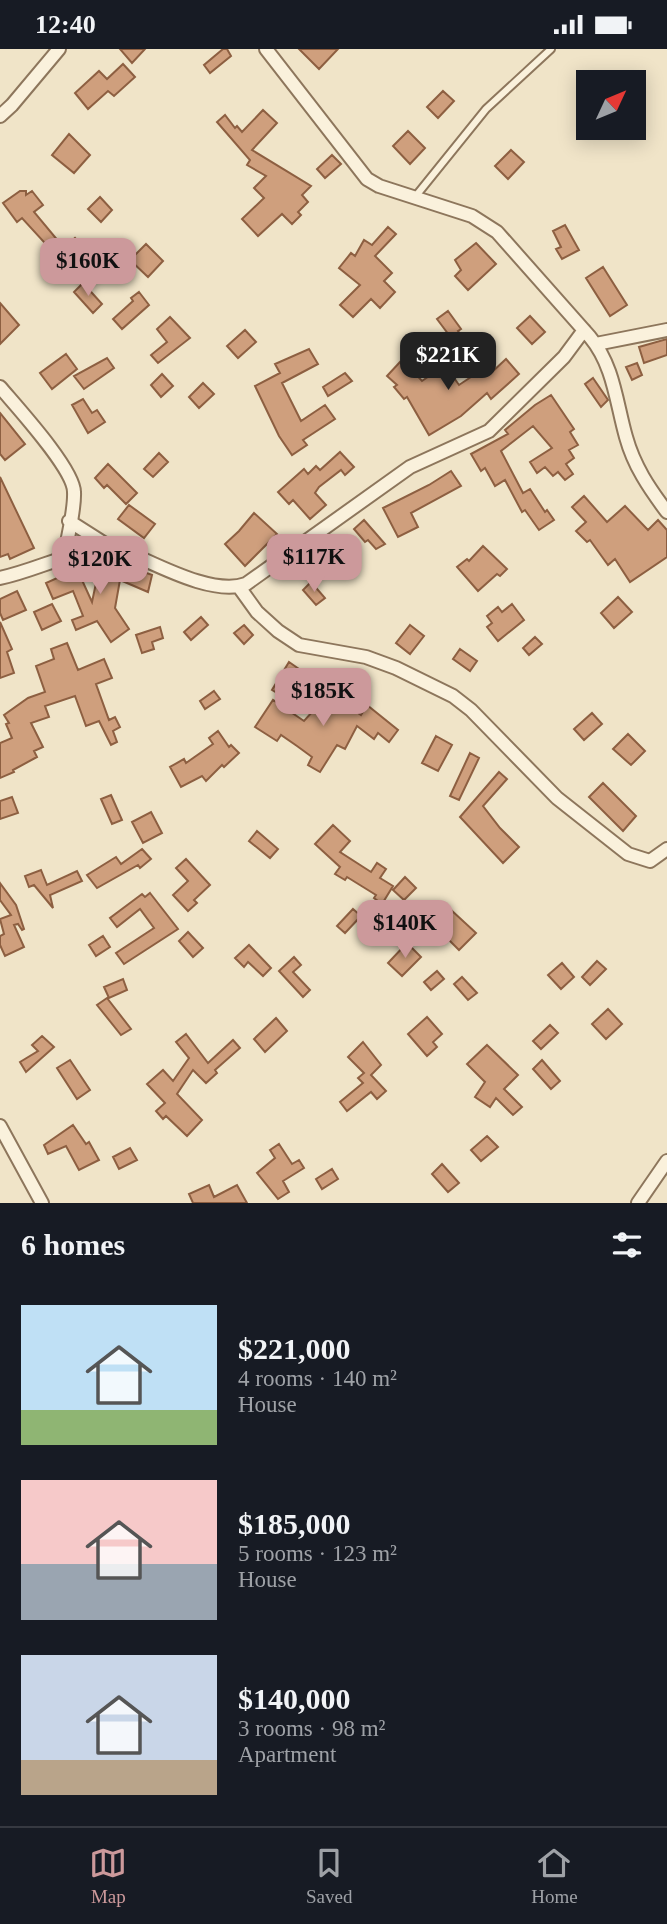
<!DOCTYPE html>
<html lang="en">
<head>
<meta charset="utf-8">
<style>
  :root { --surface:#171b24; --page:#242831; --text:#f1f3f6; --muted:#9ea1a6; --line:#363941; --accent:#cc999b }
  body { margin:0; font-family:"Times New Roman",serif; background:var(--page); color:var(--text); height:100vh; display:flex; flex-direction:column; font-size:26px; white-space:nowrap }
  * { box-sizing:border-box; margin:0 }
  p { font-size:23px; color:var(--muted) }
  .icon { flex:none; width:38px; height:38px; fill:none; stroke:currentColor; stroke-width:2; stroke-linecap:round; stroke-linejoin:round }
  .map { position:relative; height:1154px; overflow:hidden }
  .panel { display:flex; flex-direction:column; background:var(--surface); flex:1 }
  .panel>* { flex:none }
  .needle { width:46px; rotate:46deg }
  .controls { position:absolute; left:576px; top:21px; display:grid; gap:14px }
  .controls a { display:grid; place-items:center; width:70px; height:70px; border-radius:0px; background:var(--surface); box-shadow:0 4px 18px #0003; font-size:35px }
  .price { position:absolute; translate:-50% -60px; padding:0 16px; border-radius:14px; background:var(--accent); color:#111; font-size:23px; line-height:46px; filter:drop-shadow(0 2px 4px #0008) }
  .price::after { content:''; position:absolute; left:50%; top:42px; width:21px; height:16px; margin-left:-10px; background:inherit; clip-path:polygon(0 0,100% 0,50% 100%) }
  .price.current { background:#222; color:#fff }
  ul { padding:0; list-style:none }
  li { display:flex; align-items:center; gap:21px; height:175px; padding:0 21px }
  li span { display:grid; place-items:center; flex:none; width:196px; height:140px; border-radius:0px; color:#555 }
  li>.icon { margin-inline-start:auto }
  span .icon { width:84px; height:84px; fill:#fffc; stroke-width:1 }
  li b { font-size:30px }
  h2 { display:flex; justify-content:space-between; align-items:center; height:84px; padding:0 21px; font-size:30px }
  .status { display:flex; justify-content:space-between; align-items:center; height:49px; padding:0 35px; background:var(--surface); direction:ltr }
  .status svg { height:19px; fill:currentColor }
  .menu { display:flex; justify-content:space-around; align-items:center; height:98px; border-top:2px solid var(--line); background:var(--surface); font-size:19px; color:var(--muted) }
  .menu a { display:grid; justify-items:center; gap:4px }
  .menu .current { color:var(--accent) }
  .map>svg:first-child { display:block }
</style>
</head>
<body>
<div class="status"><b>12:40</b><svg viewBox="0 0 49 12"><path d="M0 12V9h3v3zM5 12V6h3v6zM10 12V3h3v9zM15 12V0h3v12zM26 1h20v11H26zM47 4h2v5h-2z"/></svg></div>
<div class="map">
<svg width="667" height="1154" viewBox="0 0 667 1154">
  <rect width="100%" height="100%" fill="#f0e4c8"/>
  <path fill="#cf9f7d" stroke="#8d5f41" stroke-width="2" d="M120 0H145L132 14Z
    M223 0H227L231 7 210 24 204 16Z
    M299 0H338L319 20Z
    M123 15 135 28 114 47 108 42 88 60 75 44 99 22 107 30Z
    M443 42 454 52 438 69 427 58Z
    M263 61 277 74 252 101 311 137 302 146 308 153 298 163 301 166 292 175 282 165 258 187 242 170 264 149 254 139 266 127 247 116 250 111 217 73 225 66 235 79 237 77 242 83Z
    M408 82 425 99 410 115 393 97Z
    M69 85 90 106 74 124 52 106Z
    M511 101 524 113 508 130 495 117Z
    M332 106 341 115 325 129 317 120Z
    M20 142H26V146L32 142 43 156 34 163 64 199 75 189 91 207 96 202 101 208 109 199 118 208 103 225 96 218 86 227 71 210 65 216 22 169 17 173 3 154Z
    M100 148 112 161 101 173 88 160Z
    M565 176 579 201 562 210 556 200 561 198 553 182Z
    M388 178 396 185 375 207 392 224 384 232 395 243 380 259 371 250 353 268 340 256 360 236 339 219 351 204 355 207 364 191 372 196Z
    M476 194 496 215 468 241 455 227 461 221 455 211Z
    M146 195 163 212 148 228 130 211Z
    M603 218 627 256 610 267 586 229Z
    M83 234 102 255 93 264 74 243Z
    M139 243 149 256 122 280 113 270 133 252 131 249Z
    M0 254 19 276 0 295Z
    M448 262 461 280 458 282 464 290 455 294 437 270Z
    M530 267 545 283 532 295 517 279Z
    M170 268 190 289 158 314 151 306 167 293 157 280Z
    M245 281 256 293 238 309 227 297Z
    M667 290V306L644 314 639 298Z
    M309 300 318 315 282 334 301 372 325 356 335 370 303 391 307 396 292 406 279 387 255 337 280 324 275 315Z
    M66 305 77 320 52 340 40 324Z
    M107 309 114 319 84 340 74 327Z
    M506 310 519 325 491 350 487 344 461 367 429 386 407 348 404 350 394 338 397 336 387 327 400 313 411 324 413 322 422 332 445 316 459 336 486 318 491 324Z
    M637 314 642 326 632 331 626 318Z
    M345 324 352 332 328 347 323 338Z
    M162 325 173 337 161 348 151 336Z
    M593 329 608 351 601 358 585 335Z
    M203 334 214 345 199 359 189 348Z
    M551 346 574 380 570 383 578 396 569 401 574 409 566 415 573 425 565 431 558 423 553 427 545 418 537 424 530 413 552 399 533 377 501 402 523 444 530 440 545 463 547 461 554 471 539 481 525 461 522 463 505 431 495 437 485 419 481 422 471 405 508 385 505 381 535 356Z
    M83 350 92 364 97 361 105 373 88 384 72 356Z
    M0 364 25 395 5 411 0 405Z
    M340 403 354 418 345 426 341 421 319 438 315 444 326 456 310 470 293 451 289 455 278 443 304 420 308 425 316 417 320 421Z
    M159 404 168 413 153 428 144 420Z
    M108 415 137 444 126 455 107 436 104 439 95 429Z
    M451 422 461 437 411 464 418 478 398 488 383 459 429 436Z
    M0 428 34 499 10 510 8 505 0 508Z
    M584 447 607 473 625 457 648 481 658 471 667 481V508L630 533 615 510 608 516 590 491 587 493 576 482 586 473 572 458Z
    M129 456 155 475 144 489 118 470Z
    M254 464 277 485 245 517 225 495 239 482Z
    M364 471 385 495 376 500 368 491 365 493 354 480Z
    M483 497 507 520 500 527 497 525 478 542 457 518 467 510 469 512Z
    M95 514 118 519 119 516 137 521 138 517 141 522 152 526 148 543 120 531 115 559 129 580 111 593 97 572 76 581 72 571 83 567 73 542 53 550 46 534 77 520 92 553 99 520 94 517Z
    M311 533 325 549 316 556 303 541Z
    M17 542 26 561 3 571 0 564V550Z
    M618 548 632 563 614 579 601 564Z
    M52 555 61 572 42 581 34 563Z
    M512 555 524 571 498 592 487 578 492 574 487 567 498 558 502 563Z
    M201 568 208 576 191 591 184 583Z
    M0 573 12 600 7 603 14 624 0 629Z
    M244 576 253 586 244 595 234 584Z
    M410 576 424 587 410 605 396 594Z
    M160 578 163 589 152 593 154 600 142 604 136 586Z
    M535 588 542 595 529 606 523 599Z
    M67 594 78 621 104 610 112 629 96 635 109 671 115 668 120 678 113 682 117 693 111 696 99 672 86 677 75 647 45 657 49 668 31 674 43 698 34 702 37 708 13 721 14 723 0 729V694L12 689 6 675 9 674 4 666 28 649 45 643 36 617 54 610 51 600Z
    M460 600 477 612 470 622 453 610Z
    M289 613 299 620 282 647 272 641Z
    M214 642 220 650 205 660 200 652Z
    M338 650 361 666 367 656 398 681 389 693 378 684 374 690 357 677 345 700 337 696 320 723 308 716 312 708 297 697 281 686 277 692 255 678 273 651 304 672 323 651 333 657Z
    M592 664 602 675 584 691 574 680Z
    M218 682 229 698 231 696 239 704 224 718 222 716 206 732 202 727 181 738 170 718 184 710 186 714 213 695 209 689Z
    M628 685 645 702 631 716 613 700Z
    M436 687 452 696 438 722 422 714Z
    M470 704 479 709 459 751 450 747Z
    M499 723 507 730 483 757 500 779 519 798 503 814 460 768Z
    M603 734 636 767 623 782 589 748Z
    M111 746 122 771 112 775 101 750Z
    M12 748 18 764 0 770V752Z
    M151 763 162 784 143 794 132 773Z
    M333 776 350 792 340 803 371 823 377 814 386 820 380 829 393 837 382 855 374 849 376 846 347 828 345 831 335 825 340 818 315 795Z
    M257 782 278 800 270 809 249 792Z
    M142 800 151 810 140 819 138 816 97 839 87 826 116 808 121 815Z
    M186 810 210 836 194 851 197 854 188 862 173 846 188 832 176 819Z
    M41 821 47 836 77 822 82 832 50 846 53 859 34 836 29 838 25 827Z
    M405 828 416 839 404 851 393 841Z
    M0 834 16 856 24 880 22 881 18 875 14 876 24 898 5 907 0 896V887L4 885 0 870 11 866 0 851Z
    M150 844 178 880 124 915 116 904 154 879 140 860 117 878 110 869 142 845 145 848Z
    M353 860 361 867 345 884 337 877Z
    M450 860 476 884 459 901 434 876Z
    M188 883 203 899 193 908 179 892Z
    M103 887 110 898 96 907 89 896Z
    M407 894 421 908 402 927 388 914Z
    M249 896 271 919 263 927 248 913 244 918 235 909Z
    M294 908 301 916 293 923 310 941 303 948 279 922Z
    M597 912 606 920 590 936 582 928Z
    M562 914 574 928 561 940 548 926Z
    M437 922 444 930 431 941 424 933Z
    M462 928 477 944 468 951 454 935Z
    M123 930 127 941 109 949 104 938Z
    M107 949 131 980 121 986 97 956Z
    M608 960 622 975 606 990 592 975Z
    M427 968 442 985 433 993 437 998 427 1007 408 985Z
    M276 969 287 982 265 1003 254 990Z
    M550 976 558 984 541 1000 533 992Z
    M186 985 208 1014 233 991 240 999 215 1021 217 1024 206 1034 193 1021 177 1045 202 1071 187 1087 166 1067 163 1070 156 1062 165 1054 147 1035 163 1021 173 1032 189 1009 176 993Z
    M42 987 54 998 26 1023 20 1013 38 1002 32 996Z
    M363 993 381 1016 371 1026 386 1042 377 1050 371 1043 347 1062 340 1053 363 1034 358 1029 364 1024 348 1008Z
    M487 996 518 1026 504 1040 522 1058 513 1066 496 1049 490 1058 475 1048 485 1033 467 1015Z
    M70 1011 90 1041 77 1050 57 1019Z
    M542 1011 560 1032 551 1040 533 1020Z
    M73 1076 86 1095 89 1093 99 1111 79 1121 66 1097 48 1105 44 1096Z
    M487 1087 498 1098 481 1112 471 1101Z
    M279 1095 292 1115 299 1111 304 1119 283 1132 289 1143 278 1150 257 1124 275 1109 270 1101Z
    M130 1099 137 1111 119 1120 113 1108Z
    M442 1115 459 1134 448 1143 432 1125Z
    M332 1120 338 1130 322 1140 316 1130Z
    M209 1136 214 1148 237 1136 247 1154H193L189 1145Z"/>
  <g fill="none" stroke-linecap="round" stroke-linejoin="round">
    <g stroke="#8d765c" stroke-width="10">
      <path id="service" d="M415 148 486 60 551 0"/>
    </g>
    <g stroke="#8d765c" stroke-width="16">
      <path id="minor" d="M266 0 367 130 379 137 472 167 497 183 590 288C614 317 616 353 626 388 634 417 649 439 667 463
        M0 67 12 56 59 0
        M596 295 667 281
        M0 338C16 357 74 420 74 443 75 462 67 488 65 507
        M69 472 113 500
        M0 529C49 518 73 497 127 503 158 516 213 547 246 535L410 418 489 382 564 308 584 281
        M239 538 257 563 278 582 299 596 366 608 396 619 453 647 471 661 557 749 628 805 650 812 667 800
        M0 1077 42 1154
        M638 1154 667 1112"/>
    </g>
    <use href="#service" stroke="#faf1dc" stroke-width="6"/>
    <use href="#minor" stroke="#faf1dc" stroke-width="12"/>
  </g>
</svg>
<div class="controls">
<a><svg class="needle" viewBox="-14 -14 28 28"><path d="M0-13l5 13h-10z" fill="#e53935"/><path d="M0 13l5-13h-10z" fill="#9ea1a6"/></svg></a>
</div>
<b class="price" style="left:88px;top:249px">$160K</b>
<b class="price current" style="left:448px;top:343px">$221K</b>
<b class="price" style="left:314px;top:545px">$117K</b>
<b class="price" style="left:100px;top:547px">$120K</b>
<b class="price" style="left:323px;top:679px">$185K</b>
<b class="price" style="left:405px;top:911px">$140K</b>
</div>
<section class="panel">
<h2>6 homes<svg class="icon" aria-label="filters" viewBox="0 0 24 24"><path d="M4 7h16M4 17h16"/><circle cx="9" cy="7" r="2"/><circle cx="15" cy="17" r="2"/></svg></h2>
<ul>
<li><span style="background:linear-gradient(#bfe0f5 75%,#8fb573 0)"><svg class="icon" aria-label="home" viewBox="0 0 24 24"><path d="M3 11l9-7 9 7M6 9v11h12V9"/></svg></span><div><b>$221,000</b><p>4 rooms · 140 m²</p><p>House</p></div></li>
<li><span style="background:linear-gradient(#f6c9c9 60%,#9aa5b1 0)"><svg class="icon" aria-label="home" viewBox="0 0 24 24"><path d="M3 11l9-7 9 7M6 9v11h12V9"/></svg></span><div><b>$185,000</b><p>5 rooms · 123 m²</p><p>House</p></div></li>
<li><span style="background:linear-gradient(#c9d6e8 75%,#b9a48a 0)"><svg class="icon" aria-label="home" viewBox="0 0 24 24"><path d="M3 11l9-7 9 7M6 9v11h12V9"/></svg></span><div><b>$140,000</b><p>3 rooms · 98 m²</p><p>Apartment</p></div></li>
</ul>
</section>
<nav class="menu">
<a class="current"><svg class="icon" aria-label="map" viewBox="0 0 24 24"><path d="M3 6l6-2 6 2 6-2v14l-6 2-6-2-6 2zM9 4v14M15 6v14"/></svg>Map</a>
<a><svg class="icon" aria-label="saved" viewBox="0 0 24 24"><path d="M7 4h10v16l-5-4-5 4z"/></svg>Saved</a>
<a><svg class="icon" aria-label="home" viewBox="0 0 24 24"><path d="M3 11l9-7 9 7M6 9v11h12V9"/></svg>Home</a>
</nav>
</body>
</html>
